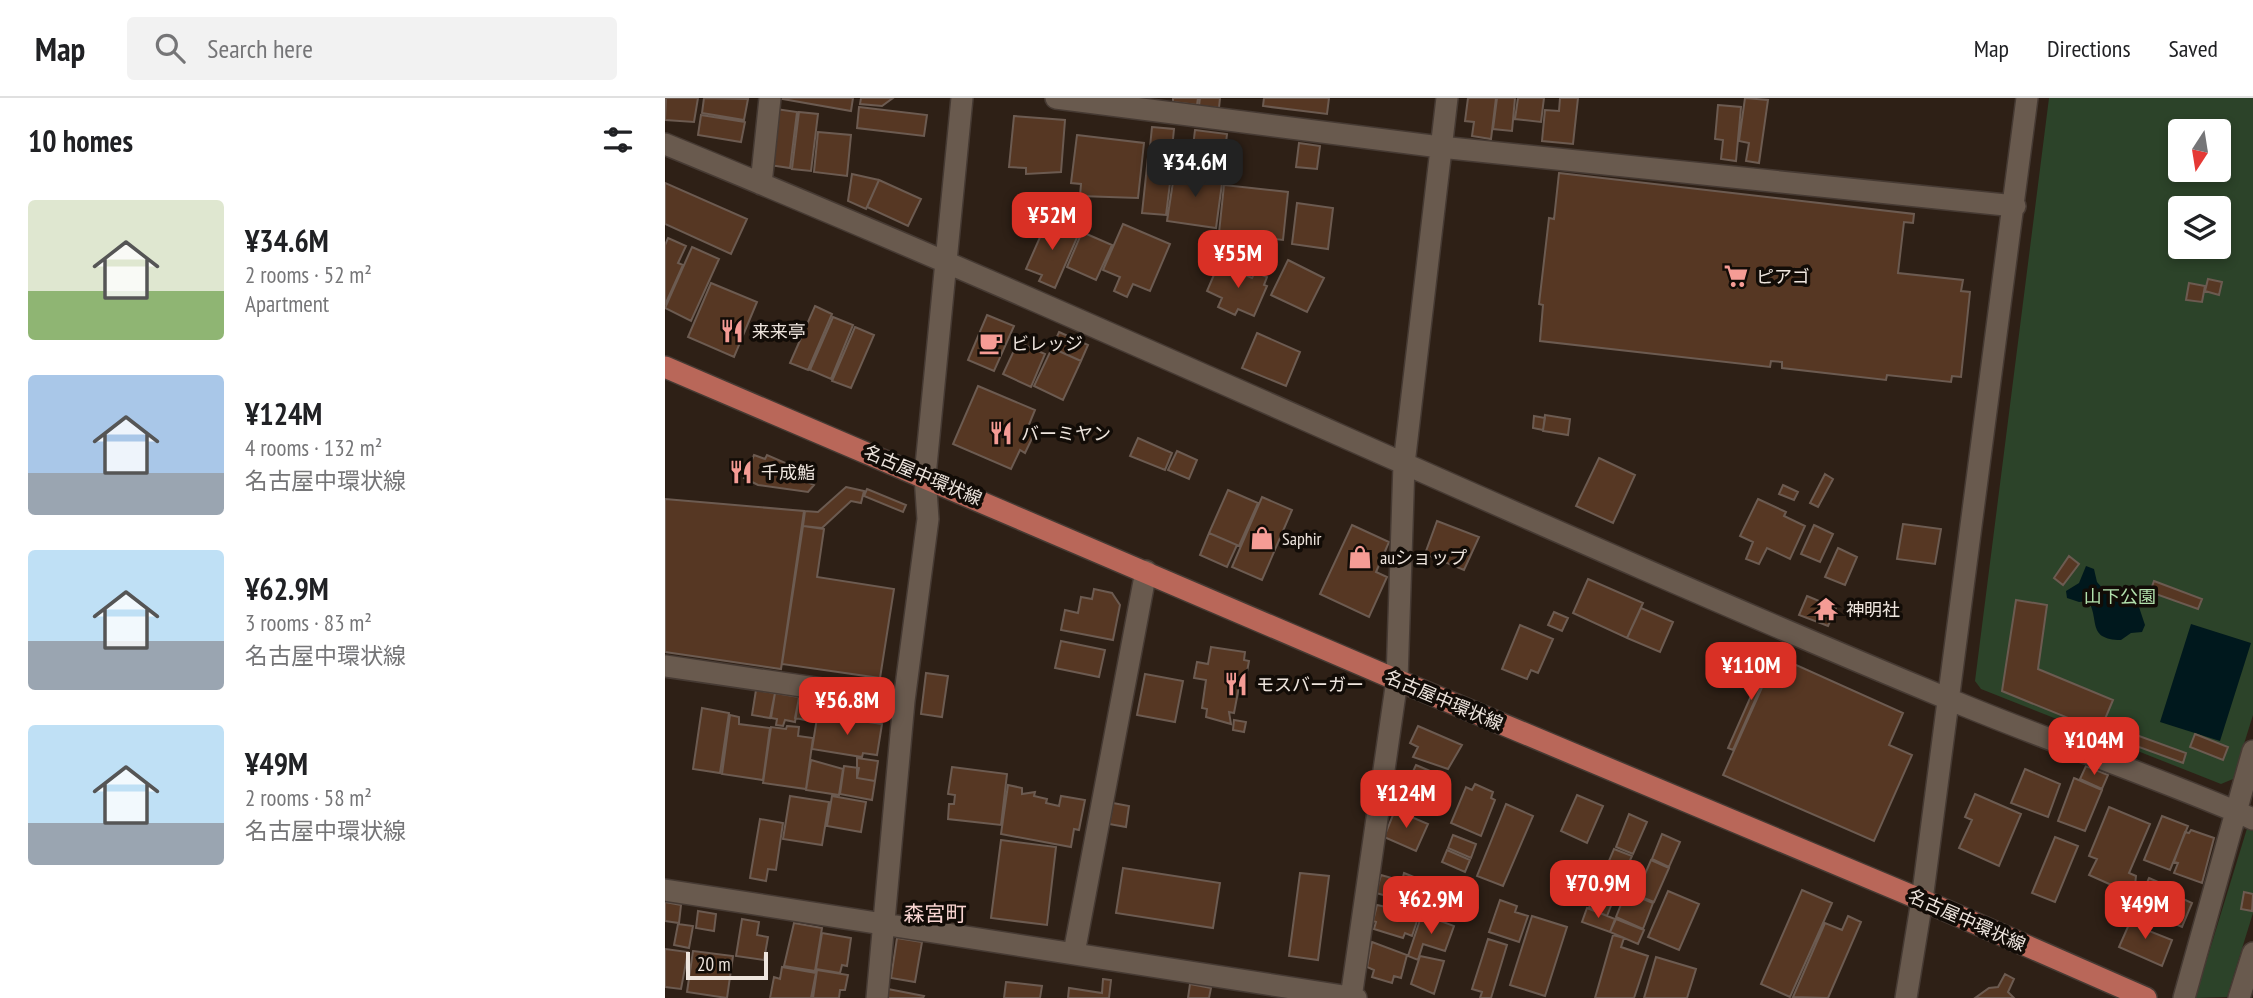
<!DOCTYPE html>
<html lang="en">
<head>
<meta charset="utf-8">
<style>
  :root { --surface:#fff; --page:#f2f2f2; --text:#202124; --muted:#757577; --line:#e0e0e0; --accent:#d93025 }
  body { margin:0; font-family:"PT Sans Narrow","Noto Sans JP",sans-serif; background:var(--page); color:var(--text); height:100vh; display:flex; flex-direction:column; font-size:26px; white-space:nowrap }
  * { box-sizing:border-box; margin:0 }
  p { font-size:23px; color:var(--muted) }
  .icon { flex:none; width:38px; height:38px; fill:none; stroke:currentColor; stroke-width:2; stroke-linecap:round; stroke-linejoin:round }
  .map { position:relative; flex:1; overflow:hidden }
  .side { display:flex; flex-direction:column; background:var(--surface); width:665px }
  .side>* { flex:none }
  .needle { width:46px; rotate:192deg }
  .buttons { position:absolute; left:1503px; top:21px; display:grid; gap:14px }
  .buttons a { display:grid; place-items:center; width:63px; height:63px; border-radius:7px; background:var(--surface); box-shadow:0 4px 10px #0003; font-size:35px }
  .scale { position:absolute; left:21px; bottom:18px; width:82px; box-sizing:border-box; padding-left:7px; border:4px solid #eee5de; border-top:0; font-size:19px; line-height:24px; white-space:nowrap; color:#eee5de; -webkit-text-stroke:5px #120c07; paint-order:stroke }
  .price { position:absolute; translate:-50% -60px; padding:0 16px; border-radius:14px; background:var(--accent); color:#fff; font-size:23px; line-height:46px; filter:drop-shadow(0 2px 4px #0008) }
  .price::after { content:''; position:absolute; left:50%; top:42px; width:21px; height:16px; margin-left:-10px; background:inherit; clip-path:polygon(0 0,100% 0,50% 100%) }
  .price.current { background:#222; color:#fff }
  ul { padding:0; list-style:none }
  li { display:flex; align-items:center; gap:21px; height:175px; padding:0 28px }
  li span { display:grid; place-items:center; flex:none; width:196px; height:140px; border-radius:7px; color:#555 }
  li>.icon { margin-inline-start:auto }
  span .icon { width:84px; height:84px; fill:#fffc; stroke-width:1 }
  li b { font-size:30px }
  h2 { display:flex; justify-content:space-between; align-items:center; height:84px; padding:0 28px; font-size:30px }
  header { display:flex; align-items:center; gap:42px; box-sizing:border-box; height:98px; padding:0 35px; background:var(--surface); border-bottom:2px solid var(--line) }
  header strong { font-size:33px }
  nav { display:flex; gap:38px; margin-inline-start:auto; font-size:24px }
  .search { width:490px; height:63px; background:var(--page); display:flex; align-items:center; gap:18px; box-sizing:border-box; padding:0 24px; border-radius:7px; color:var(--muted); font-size:26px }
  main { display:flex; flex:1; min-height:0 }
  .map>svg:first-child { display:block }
</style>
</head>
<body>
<header>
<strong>Map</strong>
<div class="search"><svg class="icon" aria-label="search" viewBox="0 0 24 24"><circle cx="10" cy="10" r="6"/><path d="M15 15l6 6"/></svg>Search here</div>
<nav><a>Map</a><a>Directions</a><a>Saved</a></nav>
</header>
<main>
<section class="side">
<h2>10 homes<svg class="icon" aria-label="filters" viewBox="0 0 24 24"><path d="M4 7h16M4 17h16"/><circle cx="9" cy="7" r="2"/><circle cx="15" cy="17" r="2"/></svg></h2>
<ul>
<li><span style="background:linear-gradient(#dfe7d0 65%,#8fb573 0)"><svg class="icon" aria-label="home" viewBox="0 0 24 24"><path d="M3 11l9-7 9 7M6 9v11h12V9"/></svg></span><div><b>¥34.6M</b><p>2 rooms · 52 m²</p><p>Apartment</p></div></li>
<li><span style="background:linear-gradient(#a9c7e8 70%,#9aa5b1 0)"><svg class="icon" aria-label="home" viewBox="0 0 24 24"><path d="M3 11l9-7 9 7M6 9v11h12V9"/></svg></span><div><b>¥124M</b><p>4 rooms · 132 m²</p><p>名古屋中環状線</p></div></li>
<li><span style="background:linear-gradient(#bfe0f5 65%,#9aa5b1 0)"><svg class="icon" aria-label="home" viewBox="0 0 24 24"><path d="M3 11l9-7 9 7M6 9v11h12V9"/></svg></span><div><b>¥62.9M</b><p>3 rooms · 83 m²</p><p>名古屋中環状線</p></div></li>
<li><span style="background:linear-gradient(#bfe0f5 70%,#9aa5b1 0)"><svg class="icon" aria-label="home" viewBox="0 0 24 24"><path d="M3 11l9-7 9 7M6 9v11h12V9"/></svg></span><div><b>¥49M</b><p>2 rooms · 58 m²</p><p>名古屋中環状線</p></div></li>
</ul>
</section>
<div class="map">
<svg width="1588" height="900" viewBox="0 0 1588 900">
  <rect width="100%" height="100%" fill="#2e2016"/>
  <path fill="#2c4329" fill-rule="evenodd" d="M1384 0H1588V617L1568 681 1556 686 1316 591 1310 583ZM1516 33H1554V72H1516ZM1516 110H1554V149H1516Z
    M1588 711V815L1562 899 1530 900Z"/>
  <path fill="#00181d" d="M1421 468 1429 471 1432 484 1439 492 1451 489 1470 497 1480 527 1477 534 1466 535 1456 542C1421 542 1435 520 1423 503L1414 504 1402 500 1401 493 1414 485Z
    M1526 526 1586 545 1555 643 1495 624Z"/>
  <path fill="#563723" stroke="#6c5b51" stroke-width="2" d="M1 0H33L29 24 0 22Z
    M39 0 83 1 79 22 37 15Z
    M112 0H188L186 13Z
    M196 0H228L217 8 195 6Z
    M508 0H533L532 7 508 4Z
    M535 0H555L554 10 534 8Z
    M599 0H664L662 16 598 8Z
    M803 0H831L826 41 807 38 809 24 800 23Z
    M832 0H850L847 33 828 31Z
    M853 0H879L876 24 850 21Z
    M895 0H913L908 46 877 43 880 12 894 13Z
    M1080 0 1103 2 1094 65 1081 63 1084 45 1074 43Z
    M1053 7 1076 9 1071 63 1056 61 1058 42 1050 41Z
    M194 9 262 17 259 38 192 30Z
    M111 11 132 14 125 70 104 67Z
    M134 14 153 16 146 73 127 71Z
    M36 17 80 24 76 44 33 37Z
    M349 18 400 22 396 74 361 76V70L344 69Z
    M487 29 509 31 507 51 485 49Z
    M530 32 562 36 559 61 527 57Z
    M153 34 186 37 182 78 149 74Z
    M412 37 479 45 473 100 415 98 416 86 406 85Z
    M634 45 655 48 652 71 631 69Z
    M483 59 508 61 501 117 477 115Z
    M510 71 558 78 551 130 502 123Z
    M894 75 1249 116 1248 125 1239 124 1233 175 1298 182 1296 193 1305 194 1296 279 1287 278 1286 284 1222 277 1221 282 1117 270V264L1106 263 1105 269 875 243 878 207 874 206 884 120 889 121Z
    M187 76 214 82 201 111 183 103Z
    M214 82 256 101 243 128 202 109Z
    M0 85 82 121 66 156 0 126Z
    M559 87 623 94 618 142 554 135Z
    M632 105 668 110 663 151 627 146Z
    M383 121 414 135 390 190 374 183 377 177 361 171Z
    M458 126 505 146 485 193 468 186 462 199 449 193 455 179 438 172Z
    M417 134 447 147 431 182 402 169Z
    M3 140 21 148 13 165 18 167 0 207V147Z
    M27 149 54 161 26 223 0 210Z
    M623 162 659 180 642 214 606 197Z
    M554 165 587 180 590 174 602 179 599 187 602 188 589 218 573 211 570 217 553 209 557 200 542 193Z
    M1543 181 1557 184 1554 197 1540 193Z
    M46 185 92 204 69 259 23 239Z
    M1524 185 1540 188 1537 204 1521 202Z
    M150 208 167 216 143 272 125 265Z
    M322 217 349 228 329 273 303 262Z
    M168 219 188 227 166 281 145 272Z
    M190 229 209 237 186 290 167 283Z
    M394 234 423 247 416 263 387 250Z
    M592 235 635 254 621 288 577 270Z
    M353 244 380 256 366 289 338 276Z
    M387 250 416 263 398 302 369 288Z
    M313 288 370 312 363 329 371 332 360 355 355 352 346 371 288 346Z
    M880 317 905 321 903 337 878 333Z
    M869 318 880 320 878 332 868 330Z
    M473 340 507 355 500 372 465 358Z
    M512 353 532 362 524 381 503 372Z
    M89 357 100 361 102 357 132 370 129 378 149 387 143 394 93 387 79 380Z
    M934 360 970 377 948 425 911 408Z
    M1160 376 1168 381 1153 409 1145 405Z
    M1118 387 1133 394 1129 402 1114 396Z
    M181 389 199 393 196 405 186 403 157 430 138 428 140 413 153 414Z
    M202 391 241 407 238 414 199 398Z
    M563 392 593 405 574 448 544 435Z
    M597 399 627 412 597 482 567 469Z
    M0 401 139 413 116 571 0 554Z
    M1093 401 1121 414 1119 418 1140 428 1125 461 1102 450 1094 466 1081 461 1088 444 1075 438Z
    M772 423 814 439 799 472 760 456Z
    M1238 426 1276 431 1270 466 1232 461Z
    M687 427 724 444 711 474 722 479 704 519 655 496Z
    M1149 427 1168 436 1155 464 1136 456Z
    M138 428 159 431 152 479 229 491 215 580 117 566Z
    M544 435 572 447 562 469 535 457Z
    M1173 450 1192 459 1180 487 1160 479Z
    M1404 458 1414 466 1398 487 1389 480Z
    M923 481 978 505 962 540 908 515Z
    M1489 483 1537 501 1533 511 1485 494Z
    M429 491 447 495 455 507 448 542 396 532 400 512 413 515 416 499 427 501Z
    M1142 498 1171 510 1163 528 1134 517Z
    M1351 502 1382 507 1373 571 1448 602 1435 633 1337 593Z
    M976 510 1008 524 995 554 962 540Z
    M889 514 903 520 897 533 883 527Z
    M855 527 888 541 873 575 866 572 862 581 837 571Z
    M396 543 440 552 434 579 390 570Z
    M546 549 580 554 579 562 584 563 581 579 576 578 569 615 564 614 566 626 541 619 542 611 537 610 541 582 529 580 532 564 543 566Z
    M1105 555 1110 557 1068 652 1063 650Z
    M1111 558 1238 615 1224 647 1247 657 1209 743 1058 677Z
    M261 575 283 578 277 619 256 616Z
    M480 576 518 583 510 624 472 617Z
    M91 592 110 595 105 620 87 617Z
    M110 595 134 599 130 624 120 622 118 628 111 627 112 621 106 620Z
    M134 600 154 603 150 624 130 620Z
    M37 610 64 615 55 675 28 671Z
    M65 617 74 619V626L105 630 98 682 57 676Z
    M161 618 217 626 212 657 198 655 197 659 147 651 152 620 160 622Z
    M569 622 581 624 579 634 568 632Z
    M122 628 134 629 133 638 148 640 141 691 98 685 106 629 121 631Z
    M753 628 797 647 783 671 748 659 753 649 745 645Z
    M1452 630 1521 655 1518 665 1449 640Z
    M1530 636 1563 649 1558 662 1525 649Z
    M192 660 213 663 210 683 192 680Z
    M146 662 178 671 174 697 141 692Z
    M751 667 784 681 774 705 728 685 732 677 744 682Z
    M179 668 194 670 192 680 210 683 207 702 175 696Z
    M1421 668 1443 677 1437 691 1415 681Z
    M287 669 342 676 336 727 283 721 284 706H289L290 697 283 696Z
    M1360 671 1395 686 1383 719 1346 705Z
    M1409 680 1437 692 1420 733 1393 723Z
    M810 686 828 694 826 700 830 702 816 738 786 725 801 689 807 692Z
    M343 687 357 690V696L370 694 369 698 382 701 381 705 394 708 396 698 420 702 414 732 409 731 406 749 336 736Z
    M1310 696 1356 716 1334 768 1294 750 1307 722 1300 719Z
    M912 697 938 708 922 745 896 733Z
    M125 698 164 704 157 747 118 741Z
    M167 698 201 704 196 734 162 728Z
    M448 705 464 708 461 729 444 726Z
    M841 706 868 718 838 788 812 778Z
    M1444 709 1485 726 1464 775 1471 778 1469 797 1424 777 1432 761 1424 758Z
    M730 712 763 726 751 753 719 739Z
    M964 716 982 724 968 756 951 749Z
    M1497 718 1523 728 1505 772 1479 762Z
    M95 721 118 725 111 772 103 771 101 783 85 780Z
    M1526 732 1549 740 1537 785 1509 775 1513 765 1509 764 1520 734 1524 735Z
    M997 736 1015 744 1004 769 987 761Z
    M788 737 811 746 806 760 783 750Z
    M1390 739 1413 748 1390 804 1367 795Z
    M336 742 391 749 382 827 326 820Z
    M949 751 967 758 952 791 935 784Z
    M782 752 805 762 800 774 777 764Z
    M986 762 1004 770 989 804 971 797Z
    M458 770 555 785 548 830 451 815Z
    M635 775 664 778 653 862 624 858Z
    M739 775 766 786 761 805 749 801 748 805 711 795 716 777 737 783Z
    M1484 780 1511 792 1509 797 1527 805 1517 829 1471 809Z
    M769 782 800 792 792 817 761 808Z
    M934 785 952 792 942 818 924 810Z
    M1137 792 1167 805 1125 899 1096 886Z
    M1003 793 1034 806 1014 852 983 839Z
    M961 794 988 805 978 831 951 819Z
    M1579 794 1588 796 1587 813 1576 811Z
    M835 802 852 808 850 814 863 818 854 844 824 834Z
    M0 804 16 807 14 825 0 823Z
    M712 807 744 814 743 817 753 820 747 838 740 835 738 840 709 831 711 824 708 823Z
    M922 810 950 821 945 834 917 824Z
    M33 813 51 816 49 833 31 830Z
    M1469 815 1488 823 1484 833 1507 842 1497 868 1454 849Z
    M757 816 789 828 780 853 758 846 753 862 743 858Z
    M867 818 902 829 880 898 845 887Z
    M1183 818 1196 824 1163 900 1128 899 1160 825 1177 832Z
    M77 821 94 824 92 837 103 839 99 862 71 858Z
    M951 821 979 832 973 846 945 834Z
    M129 825 157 830 150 873 119 868Z
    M13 826 28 828 24 850 9 847Z
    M157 835 186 840 182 868 177 867 175 875 151 871Z
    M948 837 959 840 956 849 983 858 969 900H930Z
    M232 840 257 844 250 884 226 880Z
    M823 841 842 847 826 900H815L817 894 807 891Z
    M707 844 742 857 736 880 729 878 727 885 707 879 709 872 702 869Z
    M0 851 23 854 16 891 0 889Z
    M28 853 68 858 62 900 22 894Z
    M755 858 779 863 769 896 746 886Z
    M991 859 1031 871 1022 900H979Z
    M117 869 151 875 146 900H105L109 879 115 881Z
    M152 872 183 877 180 892H175L174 900H148Z
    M1340 876 1349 881 1343 894 1349 900H1310L1324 890 1333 889Z
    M438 881 446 882 444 900H403L404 890 437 895Z
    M341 884 377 888 375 900H339Z
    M525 886 546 890 544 900H523Z
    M223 891 259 898 258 900H221Z"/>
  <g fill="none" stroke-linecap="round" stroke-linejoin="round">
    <g stroke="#463a33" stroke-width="24">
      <path id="minor" d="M391 0 775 49 1350 108
        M0 46C431 222 852 422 1281 600 1383 643 1487 677 1588 721
        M96 86 105 0
        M0 568 239 603
        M0 792 691 900
        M409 855 481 473
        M212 900 239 603 263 421 260 378 297 0
        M686 900 732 582 739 366 782 0
        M1241 900 1257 802 1362 0
        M1519 900 1588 653
        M1574 900 1588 855"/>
    </g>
    <g stroke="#463a33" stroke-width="24">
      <path id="major" d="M0 269 732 582 1257 802 1481 900"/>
    </g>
    <use href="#minor" stroke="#695a4e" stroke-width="21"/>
    <use href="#major" stroke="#b96759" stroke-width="21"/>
  </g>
  <defs>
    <g id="supermarket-bare" transform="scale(1.89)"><path d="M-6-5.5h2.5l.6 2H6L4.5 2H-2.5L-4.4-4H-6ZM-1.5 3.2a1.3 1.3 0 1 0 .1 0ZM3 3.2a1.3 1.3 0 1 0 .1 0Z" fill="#f59c95" stroke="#120c07" stroke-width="2.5" paint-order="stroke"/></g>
    <g id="restaurant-bare" transform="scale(1.89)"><path d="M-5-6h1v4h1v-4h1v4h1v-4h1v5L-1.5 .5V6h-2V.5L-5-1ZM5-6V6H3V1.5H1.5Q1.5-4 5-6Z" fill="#f59c95" stroke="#120c07" stroke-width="2.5" paint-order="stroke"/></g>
    <g id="cafe-bare" transform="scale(1.89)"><path d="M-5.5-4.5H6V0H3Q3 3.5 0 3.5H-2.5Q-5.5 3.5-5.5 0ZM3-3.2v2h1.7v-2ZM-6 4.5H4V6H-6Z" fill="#f59c95" stroke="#120c07" stroke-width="2.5" paint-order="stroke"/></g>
    <g id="shop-bare" transform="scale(1.89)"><path d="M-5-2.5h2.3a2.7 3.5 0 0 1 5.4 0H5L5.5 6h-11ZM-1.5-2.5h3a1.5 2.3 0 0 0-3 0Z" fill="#f59c95" stroke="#120c07" stroke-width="2.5" paint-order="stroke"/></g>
    <g id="temple-bare" transform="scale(1.89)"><path d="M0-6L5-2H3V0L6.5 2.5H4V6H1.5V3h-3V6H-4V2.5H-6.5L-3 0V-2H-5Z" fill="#f59c95" stroke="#120c07" stroke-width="2.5" paint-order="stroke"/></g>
  </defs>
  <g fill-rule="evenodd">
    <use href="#supermarket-bare" x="1071" y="178"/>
    <use href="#restaurant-bare" x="67" y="233"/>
    <use href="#cafe-bare" x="326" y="245"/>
    <use href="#restaurant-bare" x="336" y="335"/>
    <use href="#restaurant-bare" x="76" y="374"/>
    <use href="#shop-bare" x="597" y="440"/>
    <use href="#shop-bare" x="695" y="459"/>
    <use href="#temple-bare" x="1161" y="511"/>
    <use href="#restaurant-bare" x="571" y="586"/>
  </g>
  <g text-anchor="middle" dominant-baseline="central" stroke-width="7" stroke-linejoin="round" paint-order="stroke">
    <g font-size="18" fill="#eee5de" stroke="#120c07" text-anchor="start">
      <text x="1091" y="178">ピアゴ</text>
      <text x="87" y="233">来来亭</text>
      <text x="346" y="245">ビレッジ</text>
      <text x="356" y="335">バーミヤン</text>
      <text x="96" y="374">千成鮨</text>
      <text x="617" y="440">Saphir</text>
      <text x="715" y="459">auショップ</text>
      <text x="1181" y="511">神明社</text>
      <text x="591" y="586">モスバーガー</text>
    </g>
    <g font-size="18" fill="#eee5de" stroke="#120c07">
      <text transform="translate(258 377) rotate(23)">名古屋中環状線</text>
      <text transform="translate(779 602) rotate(23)">名古屋中環状線</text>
      <text transform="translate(1302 822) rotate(24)">名古屋中環状線</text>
    </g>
    <g font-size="18" fill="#b2e0ac" stroke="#120c07">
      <text x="1455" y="498">山下公園</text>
    </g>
    <g font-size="21" fill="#f8d4d1" stroke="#120c07">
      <text x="270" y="815">森宮町</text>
    </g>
  </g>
</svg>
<div class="buttons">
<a><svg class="needle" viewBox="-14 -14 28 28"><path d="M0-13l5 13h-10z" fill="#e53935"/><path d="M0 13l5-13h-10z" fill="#757577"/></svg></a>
<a><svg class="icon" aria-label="layers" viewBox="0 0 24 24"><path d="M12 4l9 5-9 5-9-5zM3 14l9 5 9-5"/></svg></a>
</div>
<div class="scale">20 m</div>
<b class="price current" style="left:530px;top:101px">¥34.6M</b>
<b class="price" style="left:387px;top:154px">¥52M</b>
<b class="price" style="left:573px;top:192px">¥55M</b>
<b class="price" style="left:1086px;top:604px">¥110M</b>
<b class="price" style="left:182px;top:639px">¥56.8M</b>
<b class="price" style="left:1429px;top:679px">¥104M</b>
<b class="price" style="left:741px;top:732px">¥124M</b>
<b class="price" style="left:933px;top:822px">¥70.9M</b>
<b class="price" style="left:766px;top:838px">¥62.9M</b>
<b class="price" style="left:1480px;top:843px">¥49M</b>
</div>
</main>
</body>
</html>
